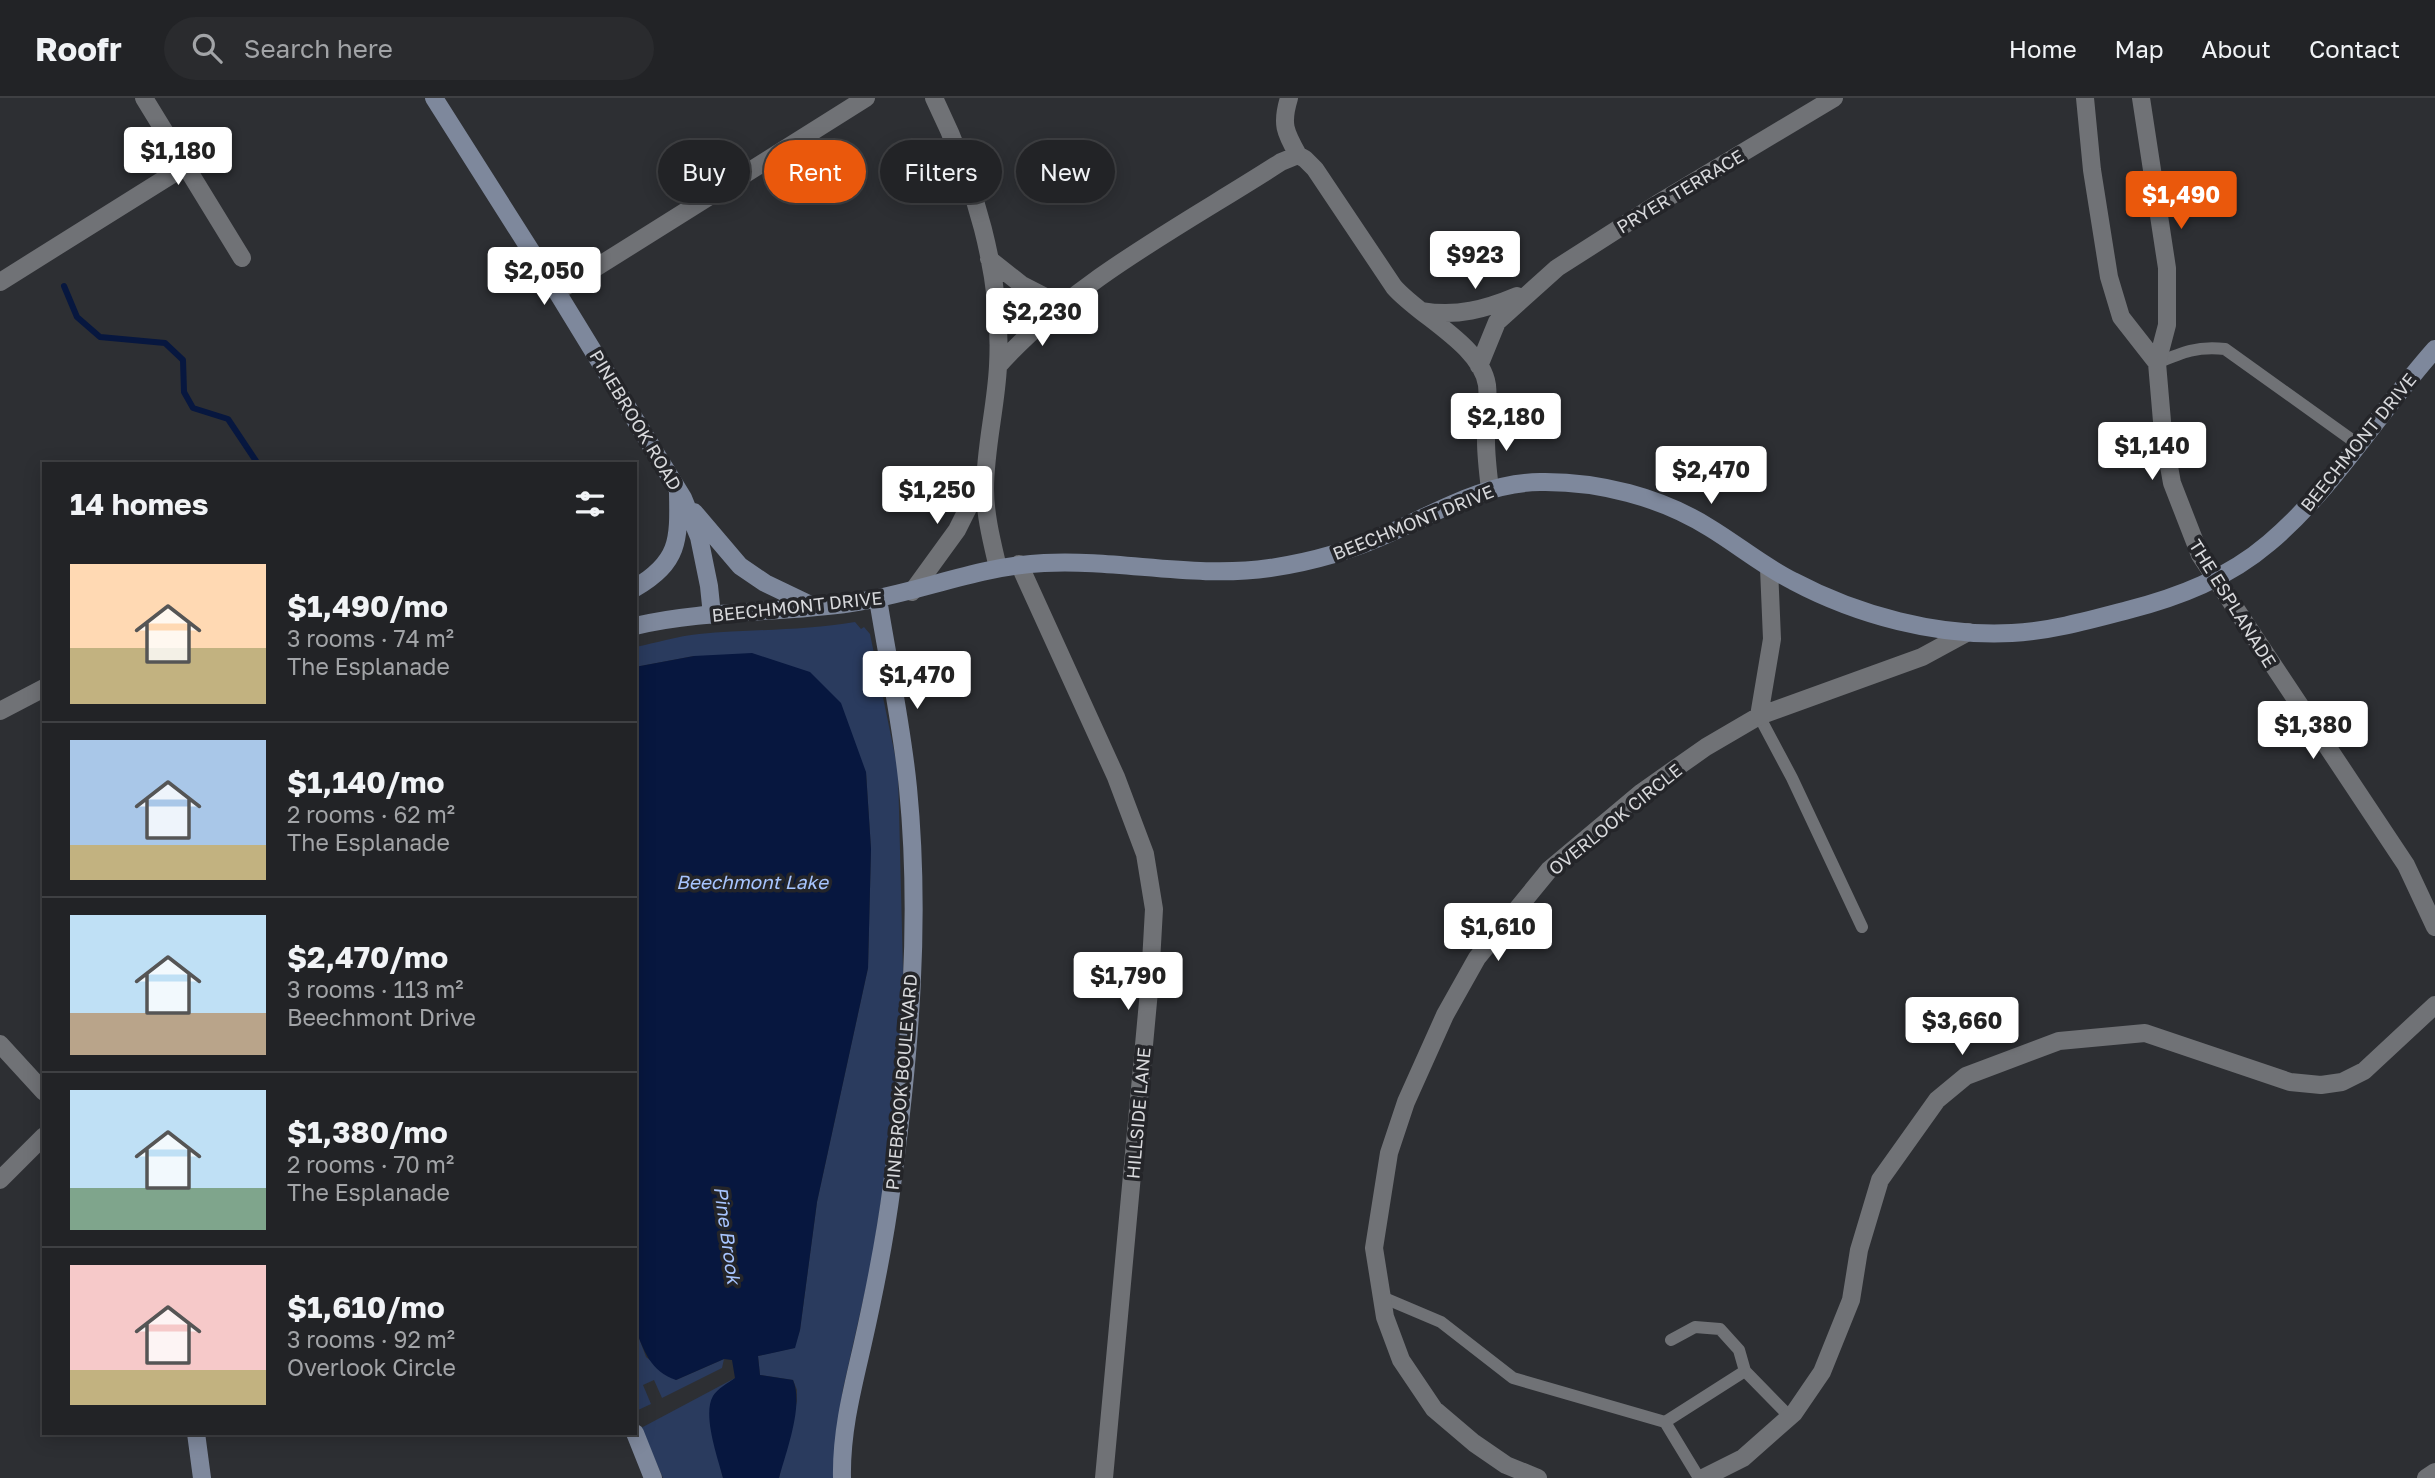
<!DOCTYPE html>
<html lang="en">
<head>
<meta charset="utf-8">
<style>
  :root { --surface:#222326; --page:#2a2b2e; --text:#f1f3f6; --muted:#a2a4a7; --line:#3f4043; --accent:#ea580c }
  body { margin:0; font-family:"Golos Text",sans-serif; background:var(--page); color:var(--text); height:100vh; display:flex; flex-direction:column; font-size:26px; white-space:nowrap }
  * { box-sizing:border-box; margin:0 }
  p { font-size:23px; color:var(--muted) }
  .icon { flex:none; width:38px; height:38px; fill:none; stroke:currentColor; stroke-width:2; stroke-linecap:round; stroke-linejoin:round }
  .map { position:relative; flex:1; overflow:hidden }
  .side { position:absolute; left:42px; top:364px; width:595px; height:973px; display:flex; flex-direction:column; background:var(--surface); border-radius:0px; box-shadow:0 4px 18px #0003,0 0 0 2px var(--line) }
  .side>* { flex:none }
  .guide { position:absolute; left:658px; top:42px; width:665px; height:63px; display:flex; gap:14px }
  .price { position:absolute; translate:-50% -60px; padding:0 16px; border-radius:7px; background:#fff; color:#222; font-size:23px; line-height:46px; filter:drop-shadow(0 2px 4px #0008) }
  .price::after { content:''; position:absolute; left:50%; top:42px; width:21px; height:16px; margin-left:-10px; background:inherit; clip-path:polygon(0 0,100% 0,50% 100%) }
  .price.active { background:var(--accent); color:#fff }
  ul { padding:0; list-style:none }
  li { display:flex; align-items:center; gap:21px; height:175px; padding:0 28px }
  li+li { border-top:2px solid var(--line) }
  li span { display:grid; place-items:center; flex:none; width:196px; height:140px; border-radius:0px; color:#555 }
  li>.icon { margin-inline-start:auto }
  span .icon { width:84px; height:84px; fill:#fffc; stroke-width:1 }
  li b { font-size:30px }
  h2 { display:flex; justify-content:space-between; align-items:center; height:84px; padding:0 28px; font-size:30px }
  .tag { padding:0 24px; border-radius:32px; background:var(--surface); box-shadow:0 4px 18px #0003,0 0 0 2px var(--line); font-size:24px; line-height:63px }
  .tag.active { background:var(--accent); color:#fff }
  header { display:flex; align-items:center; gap:42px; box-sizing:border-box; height:98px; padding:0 35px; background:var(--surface); border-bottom:2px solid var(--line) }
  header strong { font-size:33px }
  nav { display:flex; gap:38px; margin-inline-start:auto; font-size:24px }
  .search { width:490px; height:63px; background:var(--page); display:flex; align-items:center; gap:18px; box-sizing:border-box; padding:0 24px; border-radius:38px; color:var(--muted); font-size:26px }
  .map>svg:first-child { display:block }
</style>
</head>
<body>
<header>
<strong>Roofr</strong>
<div class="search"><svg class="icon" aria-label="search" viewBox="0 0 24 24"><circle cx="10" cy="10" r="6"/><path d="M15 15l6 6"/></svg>Search here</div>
<nav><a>Home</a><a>Map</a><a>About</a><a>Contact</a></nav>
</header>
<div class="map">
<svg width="2435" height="1380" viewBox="0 0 2435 1380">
  <rect width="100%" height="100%" fill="#2d2f33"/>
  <path fill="#2a3b5e" d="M855 524 861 531 864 529 870 536 898 672 904 914 891 1039 871 1167 843 1291 835 1346 833 1380H779L797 1303V1292L793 1282 760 1277 758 1258 794 1250 800 1232 817 1104 868 870 871 751 866 674 694 558 635 569V549C656 545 678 538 699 536 751 531 804 533 855 524Z
    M635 1229 646 1259 676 1282 724 1261 722 1270 662 1300 654 1282 643 1287 651 1306 636 1313Z
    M735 1280 714 1297 710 1325 723 1380H663L641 1330Z"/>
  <path fill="#07173f" d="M752 555 810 574 841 605 866 674 871 751 868 870 817 1104 800 1232 795 1250 758 1258 760 1277 793 1282C804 1307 786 1354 779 1380H723C718 1360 702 1317 713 1298 717 1291 728 1285 735 1280L732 1262 724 1261 676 1282C651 1274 643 1252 635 1229V569L694 558Z"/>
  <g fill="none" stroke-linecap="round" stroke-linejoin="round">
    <path stroke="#07173f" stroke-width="6" d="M64 188 77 219 100 239 165 245 183 262 184 294 193 310 228 321 258 366"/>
    <path stroke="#707276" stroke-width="12" d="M2157 265C2183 254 2197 248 2225 251L2359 347
      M1759 618 1792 680 1862 829
      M1382 1199 1441 1224 1513 1280 1665 1324
      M1671 1242 1695 1229 1720 1231 1739 1252 1745 1273 1790 1319
      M1699 1380 1665 1324 1745 1273"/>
    <path stroke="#707276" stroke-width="18" d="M144 0 242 160
      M934 0C974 81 1003 178 998 268 996 309 985 350 985 391 985 417 992 444 998 470
      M1289 0C1281 26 1285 34 1298 57
      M2085 0 2092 72 2109 179 2121 219 2157 265
      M2141 0 2167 170V227L2157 265 2163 335 2172 385 2200 457 2406 767 2435 829
      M989 161 1022 187 1063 208
      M0 184 187 67
      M557 194 866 0
      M1422 213C1457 219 1486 211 1517 198
      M998 268C1076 181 1185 126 1281 64L1298 57 1305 61 1315 71 1394 189C1419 218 1481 247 1487 287 1489 305 1486 324 1486 342 1486 358 1488 375 1490 391
      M1479 268 1497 224 1557 170 1657 106 1834 0
      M1019 466 1116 679 1145 756 1154 811 1150 882 1104 1380
      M912 494 957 432 982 382
      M0 613 44 590
      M1759 618 1772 541 1769 470
      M0 946 44 994
      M0 1082 44 1038
      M1538 1380 1506 1367 1474 1345 1434 1311 1401 1262 1385 1219 1374 1150 1389 1055 1406 1004 1445 917 1477 860 1549 772 1642 694 1706 649 1759 618 1922 559 1968 534
      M1703 1380 1743 1360 1794 1315 1822 1274 1851 1202 1859 1152 1880 1082 1937 1002 1966 978 2059 943 2145 935 2290 984 2321 987 2342 984 2364 973 2435 907
      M2426 1380 2435 1374"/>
    <path stroke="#7e889c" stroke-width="18" d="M434 0 557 194 683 400 699 439 709 488 712 517
      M694 414 740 468 765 485 813 508
      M635 490C679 464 679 443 678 395
      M635 528C706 511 779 516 851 505 916 496 977 468 1044 465 1119 461 1194 481 1270 470 1312 464 1353 452 1392 434 1441 412 1485 385 1540 384 1598 383 1661 399 1710 430 1738 447 1763 468 1793 483 1857 517 1938 539 2012 535 2051 533 2090 522 2128 512 2179 499 2228 480 2269 445 2335 389 2378 315 2435 251
      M196 1335 202 1380
      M635 1335 653 1380
      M842 1380C841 1335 852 1292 862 1249 874 1196 885 1142 892 1087 910 956 921 822 908 690 902 627 888 564 878 501"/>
  </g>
  <g text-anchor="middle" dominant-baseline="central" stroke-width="7" stroke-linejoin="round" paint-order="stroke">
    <g font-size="18" fill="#d8d9dc" stroke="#242529">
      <text transform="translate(1680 93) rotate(-31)">PRYER TERRACE</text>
      <text transform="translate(636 322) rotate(59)">PINEBROOK ROAD</text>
      <text transform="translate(2358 344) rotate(-51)">BEECHMONT DRIVE</text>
      <text transform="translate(1413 424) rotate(-22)">BEECHMONT DRIVE</text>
      <text transform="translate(2233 505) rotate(58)">THE ESPLANADE</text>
      <text transform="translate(797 508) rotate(-6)">BEECHMONT DRIVE</text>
      <text transform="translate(1615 721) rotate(-39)">OVERLOOK CIRCLE</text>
      <text transform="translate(901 984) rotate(-85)">PINEBROOK BOULEVARD</text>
      <text transform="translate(1138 1015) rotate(-85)">HILLSIDE LANE</text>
    </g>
    <g font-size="19" font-style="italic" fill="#a7c4fe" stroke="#242529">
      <text x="752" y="783">Beechmont Lake</text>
      <text transform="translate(728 1137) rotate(82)">Pine Brook</text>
    </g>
  </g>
</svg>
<b class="price" style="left:178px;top:89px">$1,180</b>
<b class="price active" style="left:2181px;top:133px">$1,490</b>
<b class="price" style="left:1475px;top:193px">$923</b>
<b class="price" style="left:544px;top:209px">$2,050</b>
<b class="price" style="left:1042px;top:250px">$2,230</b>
<b class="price" style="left:1506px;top:355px">$2,180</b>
<b class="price" style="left:2152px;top:384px">$1,140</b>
<b class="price" style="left:1711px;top:408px">$2,470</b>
<b class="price" style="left:937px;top:428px">$1,250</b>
<b class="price" style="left:917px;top:613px">$1,470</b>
<b class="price" style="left:2313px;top:663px">$1,380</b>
<b class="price" style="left:1498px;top:865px">$1,610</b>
<b class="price" style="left:1128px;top:914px">$1,790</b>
<b class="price" style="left:1962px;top:959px">$3,660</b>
<div class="guide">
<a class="tag">Buy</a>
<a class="tag active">Rent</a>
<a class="tag">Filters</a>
<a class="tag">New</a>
</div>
<section class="side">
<h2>14 homes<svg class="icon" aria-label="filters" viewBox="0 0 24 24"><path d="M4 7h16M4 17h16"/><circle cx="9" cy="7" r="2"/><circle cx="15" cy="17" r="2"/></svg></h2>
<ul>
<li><span style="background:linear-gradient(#ffd9b3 60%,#c2b280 0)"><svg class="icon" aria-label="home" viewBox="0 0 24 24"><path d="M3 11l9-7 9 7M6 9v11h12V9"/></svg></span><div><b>$1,490/mo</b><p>3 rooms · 74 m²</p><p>The Esplanade</p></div></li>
<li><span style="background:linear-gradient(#a9c7e8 75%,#c2b280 0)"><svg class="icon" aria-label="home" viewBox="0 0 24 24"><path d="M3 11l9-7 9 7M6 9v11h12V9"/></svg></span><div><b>$1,140/mo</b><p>2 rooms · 62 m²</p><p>The Esplanade</p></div></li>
<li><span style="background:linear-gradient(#bfe0f5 70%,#b9a48a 0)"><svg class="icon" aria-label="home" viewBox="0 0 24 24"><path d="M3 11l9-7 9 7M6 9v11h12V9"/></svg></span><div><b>$2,470/mo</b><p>3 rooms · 113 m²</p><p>Beechmont Drive</p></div></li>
<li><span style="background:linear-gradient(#bfe0f5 70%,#7fa58c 0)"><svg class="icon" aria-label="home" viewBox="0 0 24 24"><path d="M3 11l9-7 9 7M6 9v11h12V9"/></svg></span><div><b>$1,380/mo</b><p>2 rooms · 70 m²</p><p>The Esplanade</p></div></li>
<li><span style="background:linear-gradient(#f6c9c9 75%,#c2b280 0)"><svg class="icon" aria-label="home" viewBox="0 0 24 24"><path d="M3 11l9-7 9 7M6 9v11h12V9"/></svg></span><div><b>$1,610/mo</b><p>3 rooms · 92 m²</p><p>Overlook Circle</p></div></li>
</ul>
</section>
</div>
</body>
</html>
